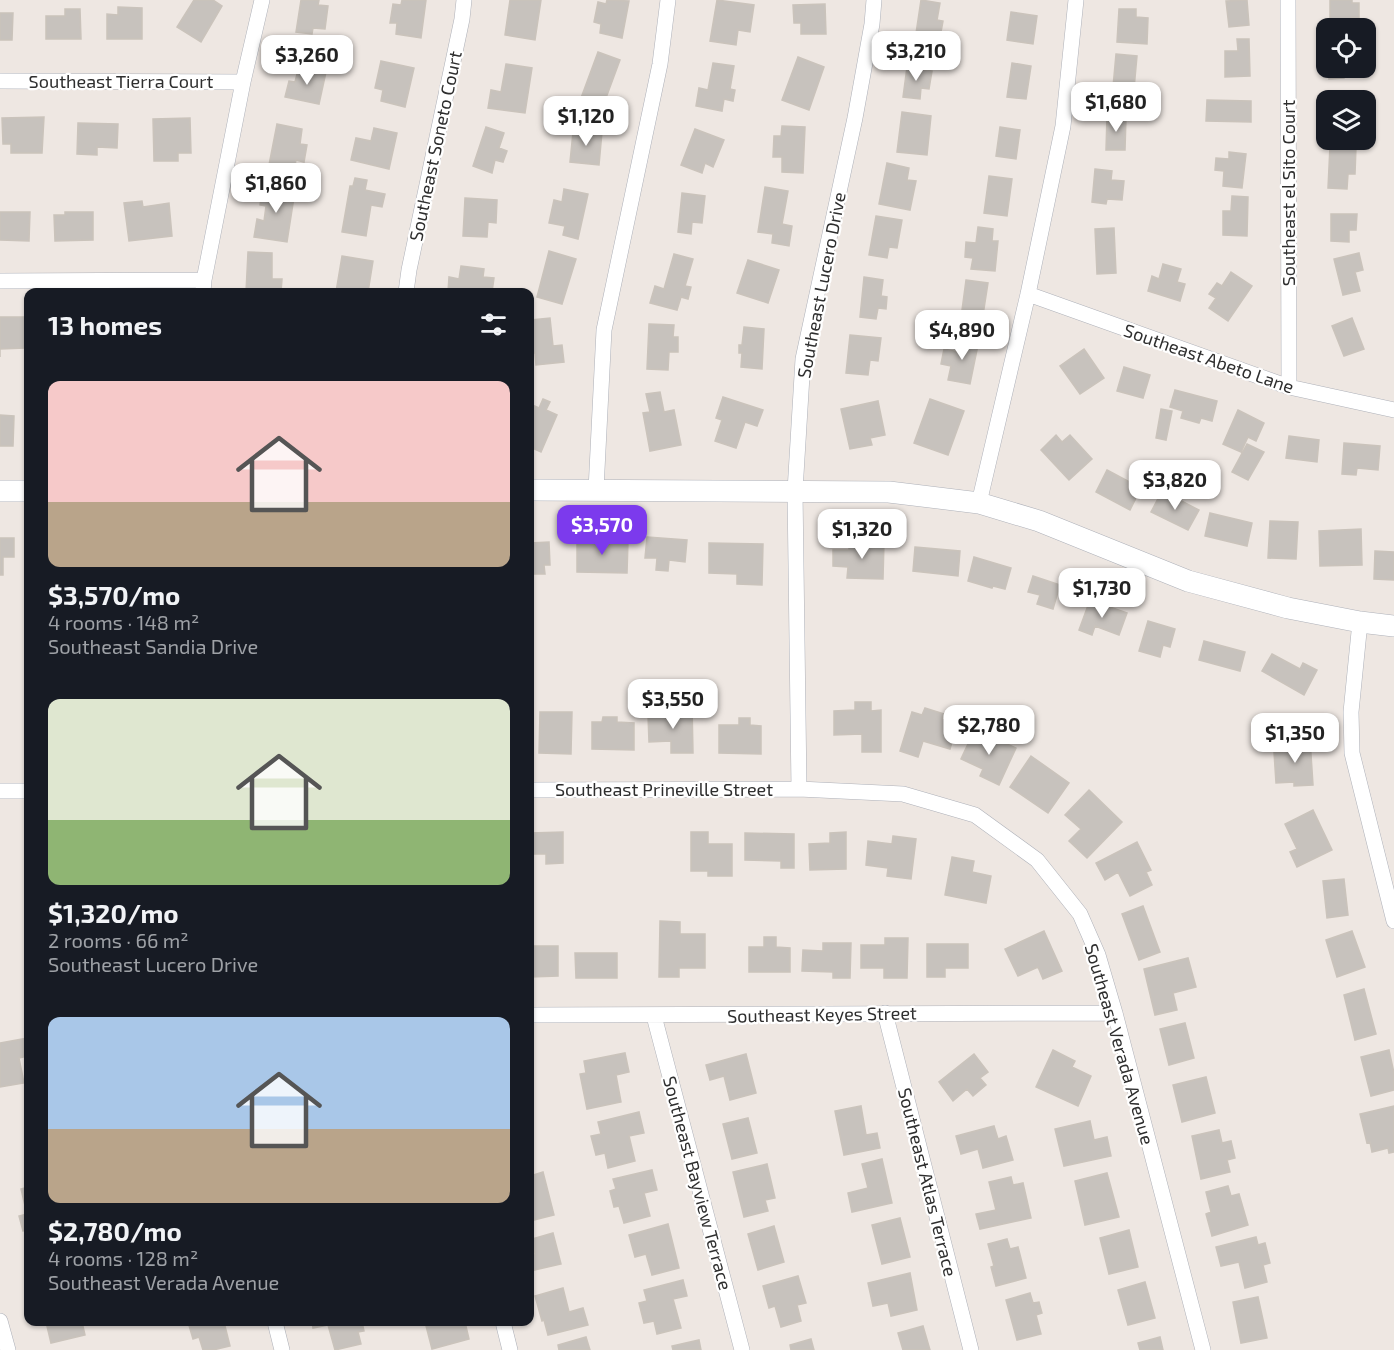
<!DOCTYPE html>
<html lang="en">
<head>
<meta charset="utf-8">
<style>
  :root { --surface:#171b24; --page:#242831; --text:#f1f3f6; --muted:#9ea1a6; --accent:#7c3aed }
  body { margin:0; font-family:"Exo 2",sans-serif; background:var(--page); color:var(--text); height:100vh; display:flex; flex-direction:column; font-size:22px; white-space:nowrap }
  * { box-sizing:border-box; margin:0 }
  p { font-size:20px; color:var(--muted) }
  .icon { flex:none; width:33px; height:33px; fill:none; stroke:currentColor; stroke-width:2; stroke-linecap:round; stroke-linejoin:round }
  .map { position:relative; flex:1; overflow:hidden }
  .side { position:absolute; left:24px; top:288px; width:510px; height:1038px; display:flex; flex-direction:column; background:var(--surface); border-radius:12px; box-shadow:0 2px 4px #0004 }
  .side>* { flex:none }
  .tools { position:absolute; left:1316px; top:18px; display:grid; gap:12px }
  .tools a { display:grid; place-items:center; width:60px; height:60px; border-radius:12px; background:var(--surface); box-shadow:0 2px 4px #0004; font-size:30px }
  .price { position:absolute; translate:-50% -51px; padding:0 14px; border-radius:12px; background:#fff; color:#222; font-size:20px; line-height:39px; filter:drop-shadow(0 2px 3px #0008) }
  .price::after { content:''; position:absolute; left:50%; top:36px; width:18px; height:14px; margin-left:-9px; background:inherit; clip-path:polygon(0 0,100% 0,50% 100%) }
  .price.current { background:var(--accent); color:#fff }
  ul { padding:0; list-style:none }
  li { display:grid; align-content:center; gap:12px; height:318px; padding:0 24px }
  li span { display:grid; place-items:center; height:186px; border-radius:12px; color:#555 }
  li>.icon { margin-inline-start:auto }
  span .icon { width:108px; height:108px; fill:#fffc; stroke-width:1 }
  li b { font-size:26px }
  h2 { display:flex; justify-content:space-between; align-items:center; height:72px; padding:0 24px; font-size:26px }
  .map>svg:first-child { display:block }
</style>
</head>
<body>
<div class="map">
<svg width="1394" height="1350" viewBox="0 0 1394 1350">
  <rect width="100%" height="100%" fill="#eee7e2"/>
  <path fill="#c7c2bd" stroke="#cac3bb" stroke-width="1.5" d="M194 0H213L222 6 201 42 177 27Z
    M301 0H319L318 5 328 6 325 29 313 28 312 34 296 32Z
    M402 0H426L421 38 396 34 397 23H390L393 4 401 5Z
    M510 0H541L535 40 505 35Z
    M607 0 629 1 622 38 600 33 601 24 594 22 598 2 606 4Z
    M717 0 754 5 750 32 738 30 736 45 710 41Z
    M921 0 940 3 937 20 943 21 941 32 933 31 931 42 915 40Z
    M1247 0 1249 25 1229 27 1226 1Z
    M1330 0H1352V3H1359V18L1352 17V28L1330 27Z
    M825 4 826 34H801V23H794L793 5Z
    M118 7 142 8V39H107V14L118 15Z
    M65 9H80L81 39H46V16H65Z
    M1119 9H1136V17L1148 18 1147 44 1117 42Z
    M1011 12 1037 16 1033 44 1007 40Z
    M0 13H13L12 40H0Z
    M1237 39H1249L1250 76 1225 77V51H1238Z
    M598 52 620 60 603 106 581 98Z
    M1116 54 1137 56 1133 100 1112 98Z
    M798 57 824 67 809 110 782 100Z
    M381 61 414 68 405 107 381 101 383 90 375 88Z
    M713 63 734 66 730 89 735 90 733 101 724 99 722 111 696 106 699 88 708 90Z
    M1012 63 1031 66 1026 99 1007 97Z
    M506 64 532 68 525 113 488 108 491 90 501 92Z
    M299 66 326 72 319 104 285 97 289 81 295 82Z
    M907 67 932 71 929 89 921 88 920 99 903 97Z
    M1329 68H1359L1360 72H1344V78L1329 79Z
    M1207 100 1251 101V122L1206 121Z
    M1365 102H1371L1372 123H1365Z
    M902 112 931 116 927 155 897 152Z
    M1107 116 1126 117 1125 150H1106Z
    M44 117 42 153H11V144H3L2 118Z
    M190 118 191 153H178V161H154L153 119Z
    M78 123 118 124 117 148 97 147V155L77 154Z
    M277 124 302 129 300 144 307 145 304 162 296 160 294 170 269 165Z
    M782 126 805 127 803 173 782 172V157H773L774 136H781Z
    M486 127 504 133 499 148 507 151 503 162 495 160 492 173 473 166Z
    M1000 127 1020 130 1016 159 996 156Z
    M374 128 397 133 389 169 351 160 356 138 371 141Z
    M695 129 724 140 713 167 705 163 702 173 681 165Z
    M577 130 602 132 599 165 570 162 573 132H577Z
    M1330 146 1356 147 1355 174H1348L1347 189 1328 188Z
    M1229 152 1246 154 1242 188 1223 186 1224 171 1215 170 1216 158 1229 159Z
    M887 163 909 168 907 180 916 181 910 210 879 204Z
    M1095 169 1112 171 1111 180 1124 181 1122 200 1107 199 1106 204 1092 202Z
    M989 176 1012 179 1007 216 984 213Z
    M355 178 367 180 365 190 385 194 382 207 371 205 366 236 342 232 350 186H353Z
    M263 186 295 191 287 242 254 237 257 219 264 221 266 206 260 205Z
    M765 187 788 191 782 224 792 226 789 246 772 243 773 234 758 232Z
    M564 189 588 194 578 239 563 235 565 226 549 223 554 200 562 202Z
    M682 193 705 196 702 223 692 222 691 234 678 232Z
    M1232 196 1248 197 1247 236 1223 235V211H1231Z
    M465 198 497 200 496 223 488 222 487 237 463 236Z
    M142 201 143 207 169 203 172 236 129 241 124 203Z
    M0 212H30L29 241 0 240Z
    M65 212H93V240L55 241 54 215H65Z
    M1331 214H1357L1356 230H1349V242L1331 241Z
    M876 216 902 220 897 248 889 247 887 258 869 255Z
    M978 227 993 229 992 241H998L995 271 971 269 973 258 965 257 966 242 976 243Z
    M1114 228 1116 273 1097 274 1095 229Z
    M549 251 576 259 562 304 537 297Z
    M248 252 272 253V279H282L281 292H246Z
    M1359 253 1363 270 1355 272 1360 291 1343 295 1334 259Z
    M674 254 693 259 685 286 691 287 688 299 681 297 677 310 650 303 655 286 664 289Z
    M342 256 373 261 368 292H336Z
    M748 260 779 270 768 303 737 293Z
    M1163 264 1181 269 1177 282 1185 284 1180 301 1148 291 1152 276 1159 279Z
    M461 266 484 269 483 277 494 278 492 292H448L449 277 459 279Z
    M1231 272 1252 286 1228 321 1209 308 1216 298 1209 294 1217 283 1222 286Z
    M864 277 883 280 881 296 887 297 886 309 878 308 876 319 860 317Z
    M966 280 988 283 981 328 960 325Z
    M0 317H25V348L0 349V357Z
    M550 318 553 346 562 345 564 362 536 365 535 353H530V332H532L531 320Z
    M1352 318 1364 349 1344 356 1332 326Z
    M649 324 674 325 673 337H678V352H669L668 370 647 369Z
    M744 327 764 329 762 369 741 367 742 353H739V345H742Z
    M850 335 881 338 878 361 870 360 868 375 846 373Z
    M962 336 979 340 970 384 948 380 951 366 941 364 944 349 958 352Z
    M1084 349 1104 378 1080 394 1060 366Z
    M1124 367 1150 375 1143 398 1117 391Z
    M1175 390 1217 401 1212 421 1201 418 1199 423 1181 418 1183 411 1170 407Z
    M660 392 664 412 674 410 681 445 650 451 643 413 650 412 646 394Z
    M723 397 763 410 757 426 745 422 736 448 715 441 722 420 716 418Z
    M543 399 550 402 546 410 557 415 541 452 530 447V404L539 408Z
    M930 399 964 411 948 455 914 443Z
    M878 401 885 435 870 438 872 445 850 449 841 409Z
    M1161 409 1172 411 1166 440 1156 438Z
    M1238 410 1264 423 1256 441 1248 437 1241 452 1223 444Z
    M0 415 14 416 13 446H0Z
    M1056 435 1062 442 1070 435 1092 459 1069 480 1041 450Z
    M1289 436 1319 440 1317 462 1286 458Z
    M1344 443 1380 446 1378 470 1357 468 1356 475 1342 474Z
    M1247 444 1264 452 1248 480 1232 472Z
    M1107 470 1141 488 1130 510 1096 492Z
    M1162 491 1199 510 1188 530 1151 512Z
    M1210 513 1252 523 1247 546 1205 536Z
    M1270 521 1298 522 1296 559 1268 558Z
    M1361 529 1362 565 1320 566 1319 531Z
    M647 537 687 540 685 562 669 560 668 571 656 570 657 558H645Z
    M0 538H14V557H3V575H0Z
    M577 540 628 541 627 573 577 572Z
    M849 540 884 542 883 579 847 578 848 567 833 566V550H849Z
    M549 542 550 565H544L545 574H530V543Z
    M709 543 763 544 762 585 737 584V574L709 573Z
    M915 547 960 551 958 576 913 571Z
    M1375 551 1394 552V580L1374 579Z
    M974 557 1011 568 1005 589 993 586 992 588 968 581Z
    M1033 576 1060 585 1053 609 1037 604 1040 595 1028 592Z
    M1090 600 1127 613 1119 635 1095 626 1092 635 1079 630Z
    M1148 621 1175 629 1170 647 1163 645 1160 657 1139 651Z
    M1204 641 1245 652 1240 671 1199 660Z
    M1272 654 1300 669 1303 663 1317 670 1304 695 1262 671Z
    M855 702H871V711L881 710V752H862V734L834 735V711L855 710Z
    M682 705H692L693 753H671V741L649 742 648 715 682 714Z
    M925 708 944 714 942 719 957 724 950 749 923 741 918 757 900 751 912 712 922 715Z
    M540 712H572L571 754 539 753Z
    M603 717H617V722L634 723V750L592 749V722H602Z
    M739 718H750V725L761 726V754L719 753V725H739Z
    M975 729 1016 748 999 785 980 776 983 769 961 759Z
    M1310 739 1313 785 1294 786V782L1276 783 1274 752 1292 751 1291 740Z
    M1031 756 1069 783 1048 813 1010 787Z
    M1089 790 1122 822 1087 858 1069 841 1081 829 1065 815Z
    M1313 810 1332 850 1297 867 1290 852 1297 849 1285 824Z
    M563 832V863L546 864V854H530V833Z
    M691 832H708V844H732V876H708V871H691Z
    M846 832V869L810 870 809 844 830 843V833Z
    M745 833 794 834V868H781V861L745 860Z
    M893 836 916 839 911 879 887 876 888 868 866 865 868 841 892 844Z
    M1137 842 1151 870 1146 872 1152 885 1130 896 1118 872 1105 880 1096 863Z
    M952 857 974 861 972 872 991 876 986 903 945 895Z
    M1344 879 1348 915 1327 918 1323 881Z
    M1143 906 1160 952 1139 960 1122 914Z
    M660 921 680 922V934H705V968H679V977H659Z
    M1044 931 1062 971 1043 979 1038 967 1018 976 1005 949Z
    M1352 931 1365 967 1337 977 1326 940Z
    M764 937H776V947L790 948V972H749V947H764Z
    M885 938H908L907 978H884V968H861V945H885Z
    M823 943H851L850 978H833V972L802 971 803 950 823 951Z
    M927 944H968V968H945V977H927Z
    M533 946H558V976L530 977V953H533Z
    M575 953H617V978H576Z
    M1188 958 1196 987 1173 993 1177 1010 1155 1015 1144 969Z
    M1364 989 1376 1034 1355 1040 1344 995Z
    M1185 1023 1194 1058 1169 1065 1160 1029Z
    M28 1038V1056L19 1058 24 1083 0 1087V1043Z
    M1053 1050 1075 1061 1072 1067 1091 1076 1078 1106 1036 1087Z
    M1389 1050 1394 1073V1090L1371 1096 1361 1057Z
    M625 1053 629 1072 616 1075 621 1102 587 1109 580 1074 586 1073 584 1061Z
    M746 1054 756 1093 730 1100 724 1076 710 1080 706 1065Z
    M974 1054 988 1072 980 1078 986 1085 973 1096 967 1089 953 1101 939 1082Z
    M1206 1077 1215 1113 1182 1122 1173 1085Z
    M861 1106 866 1135 877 1133 880 1148 844 1155 835 1111Z
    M1394 1106V1152L1389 1153 1388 1148 1372 1152 1370 1142 1367 1143 1360 1114Z
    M639 1112 644 1133 629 1136 635 1161 608 1168 605 1153 596 1155 591 1136 601 1134 598 1122Z
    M748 1118 757 1153 732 1159 723 1124Z
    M1090 1121 1094 1140 1107 1137 1111 1156 1064 1166 1055 1129Z
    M994 1126 998 1139 1006 1136 1013 1160 983 1168 978 1149 961 1154 956 1136Z
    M1219 1130 1222 1143 1231 1141 1235 1158 1227 1160 1230 1172 1201 1179 1192 1136Z
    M882 1159 892 1203 852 1212 848 1193 868 1188 862 1164Z
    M767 1164 775 1198 765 1200 768 1211 744 1217 733 1172Z
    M652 1170 657 1190 644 1193 650 1216 624 1223 619 1206 614 1207 610 1191 616 1189 613 1179Z
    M543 1172 554 1215 530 1221V1176Z
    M1107 1173 1119 1217 1085 1225 1075 1181Z
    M1011 1177 1013 1185 1023 1183 1031 1218 980 1229 976 1214 996 1210 989 1182Z
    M1228 1186 1231 1196 1239 1194 1248 1225 1212 1236 1206 1214 1211 1212 1206 1192Z
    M28 1187V1229L23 1231 19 1216 27 1214 21 1189Z
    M900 1218 910 1257 882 1264 872 1225Z
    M668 1224 679 1268 652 1275 646 1254 635 1257 629 1235Z
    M774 1226 784 1262 758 1270 748 1234Z
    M1129 1230 1138 1267 1109 1274 1100 1238Z
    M553 1233 561 1264 530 1271V1256L535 1254 532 1239Z
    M1256 1237 1258 1245 1265 1243 1270 1263 1263 1265 1267 1282 1245 1288 1239 1262 1221 1266 1216 1247Z
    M1007 1239 1010 1249 1018 1247 1026 1278 996 1286 991 1267 994 1266 988 1244Z
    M910 1273 917 1310 891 1316 888 1303 873 1306 868 1283Z
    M798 1276 806 1303 797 1305 801 1321 781 1327 775 1306 769 1308 763 1286Z
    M683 1280 687 1296 673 1299 681 1328 657 1334 654 1321 644 1323 639 1303 647 1301 644 1290Z
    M1145 1282 1155 1318 1128 1325 1118 1290Z
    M563 1288 569 1312 583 1308 588 1325 548 1335 544 1320 542 1321 535 1296Z
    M1030 1293 1033 1303 1039 1302 1042 1313 1036 1315 1041 1334 1017 1340 1006 1300Z
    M1258 1297 1267 1338 1241 1343 1233 1302Z
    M46 1322H82L85 1335 51 1343Z
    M188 1322H224L230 1346 213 1350H203L199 1337 193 1339Z
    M312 1322H362L364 1331 358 1332 361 1344 335 1350 328 1325 313 1328Z
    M425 1322H455V1323L465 1322 469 1339 432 1349Z
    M923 1326 930 1350H903L898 1333Z
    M586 1337 590 1350H559L558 1345Z
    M1160 1337 1163 1350H1140L1138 1343Z
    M811 1339 814 1350H791L790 1345Z
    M699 1340 701 1350H673L672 1346Z"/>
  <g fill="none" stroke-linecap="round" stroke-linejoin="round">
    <g stroke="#aeb1b9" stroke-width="16">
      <path id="street" d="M1288 0 1289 387
        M0 81 243 82
        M0 281 204 280
        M203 292 204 280 243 82 262 0
        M406 292 409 270 462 19 464 0
        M1028 294 1289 387 1394 410
        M596 490 604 330 660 64 668 0
        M979 503 1028 294 1063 126 1076 0
        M1360 622 1351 712 1352 753 1394 921
        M799 789 795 491 803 359 855 118 872 24 874 0
        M530 790 799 789 903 794 975 815 1037 860 1080 914 1098 955 1115 1013 1203 1350
        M0 791H28
        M885 1013 971 1350
        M530 1015 1115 1013
        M654 1016 742 1350
        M0 1321 8 1350
        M275 1322 282 1350
        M503 1322 510 1350"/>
    </g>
    <g stroke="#aeb1b9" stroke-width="22">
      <path id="secondary" d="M530 490 889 492 979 503 1039 521 1188 581 1288 608 1360 622 1394 626
        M0 491H28"/>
    </g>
    <use href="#street" stroke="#fff" stroke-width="15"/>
    <use href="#secondary" stroke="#fff" stroke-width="21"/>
  </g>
  <g text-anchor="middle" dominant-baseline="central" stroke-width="4.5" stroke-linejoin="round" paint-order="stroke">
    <g font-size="18" fill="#2e2e2e" stroke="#fff">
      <text x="121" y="81">Southeast Tierra Court</text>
      <text transform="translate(435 146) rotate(-78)">Southeast Soneto Court</text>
      <text transform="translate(1288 193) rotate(-90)">Southeast el Sito Court</text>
      <text transform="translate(821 285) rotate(-79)">Southeast Lucero Drive</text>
      <text transform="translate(1209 358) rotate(19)">Southeast Abeto Lane</text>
      <text x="664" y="789">Southeast Prineville Street</text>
      <text transform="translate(822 1014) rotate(-1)">Southeast Keyes Street</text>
      <text transform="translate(1120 1044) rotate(74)">Southeast Verada Avenue</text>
      <text transform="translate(928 1182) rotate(76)">Southeast Atlas Terrace</text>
      <text transform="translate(698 1183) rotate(75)">Southeast Bayview Terrace</text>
    </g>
  </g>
</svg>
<div class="tools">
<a><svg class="icon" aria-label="locate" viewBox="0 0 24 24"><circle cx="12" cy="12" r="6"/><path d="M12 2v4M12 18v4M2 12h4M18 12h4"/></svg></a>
<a><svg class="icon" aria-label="layers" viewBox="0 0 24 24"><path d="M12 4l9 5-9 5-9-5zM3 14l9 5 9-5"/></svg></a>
</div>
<b class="price" style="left:916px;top:82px">$3,210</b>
<b class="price" style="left:307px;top:86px">$3,260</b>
<b class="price" style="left:1116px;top:133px">$1,680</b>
<b class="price" style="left:586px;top:147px">$1,120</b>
<b class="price" style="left:276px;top:214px">$1,860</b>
<b class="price" style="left:962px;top:361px">$4,890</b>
<b class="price" style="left:1175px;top:511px">$3,820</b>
<b class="price current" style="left:602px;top:556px">$3,570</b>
<b class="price" style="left:862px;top:560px">$1,320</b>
<b class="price" style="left:1102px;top:619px">$1,730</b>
<b class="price" style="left:673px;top:730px">$3,550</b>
<b class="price" style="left:989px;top:756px">$2,780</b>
<b class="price" style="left:1295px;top:764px">$1,350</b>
<section class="side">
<h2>13 homes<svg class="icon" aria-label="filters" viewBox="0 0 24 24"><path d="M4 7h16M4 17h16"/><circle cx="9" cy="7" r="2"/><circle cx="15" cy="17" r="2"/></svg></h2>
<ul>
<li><span style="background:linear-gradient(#f6c9c9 65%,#b9a48a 0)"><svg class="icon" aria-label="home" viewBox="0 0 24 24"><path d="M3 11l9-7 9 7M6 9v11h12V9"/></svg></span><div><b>$3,570/mo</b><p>4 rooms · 148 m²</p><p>Southeast Sandia Drive</p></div></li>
<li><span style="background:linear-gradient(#dfe7d0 65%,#8fb573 0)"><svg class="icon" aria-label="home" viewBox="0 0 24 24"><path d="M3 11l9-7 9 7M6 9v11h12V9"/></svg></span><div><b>$1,320/mo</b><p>2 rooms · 66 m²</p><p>Southeast Lucero Drive</p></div></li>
<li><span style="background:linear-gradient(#a9c7e8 60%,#b9a48a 0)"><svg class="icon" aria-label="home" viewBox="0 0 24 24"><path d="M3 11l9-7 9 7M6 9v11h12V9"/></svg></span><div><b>$2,780/mo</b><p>4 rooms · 128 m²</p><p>Southeast Verada Avenue</p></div></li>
</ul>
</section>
</div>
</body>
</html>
